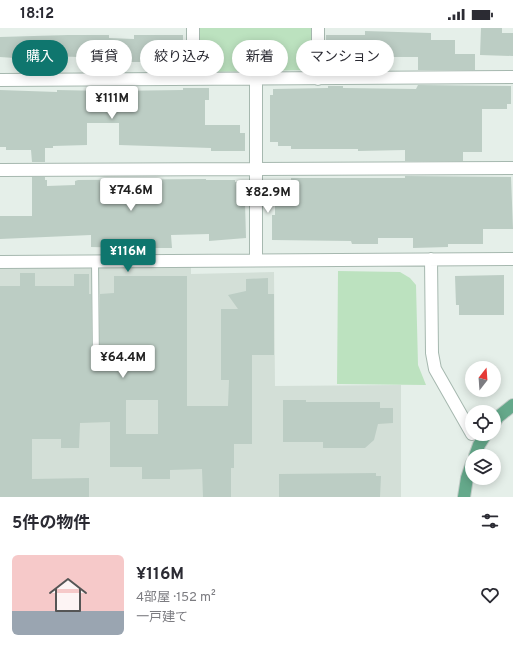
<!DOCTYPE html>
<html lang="ja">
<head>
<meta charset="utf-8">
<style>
  :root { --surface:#fff; --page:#f2f2f3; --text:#2b2b33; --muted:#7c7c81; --line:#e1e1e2; --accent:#0f766e }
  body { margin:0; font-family:Overpass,"Noto Sans JP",sans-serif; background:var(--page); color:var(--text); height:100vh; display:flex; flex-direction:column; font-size:15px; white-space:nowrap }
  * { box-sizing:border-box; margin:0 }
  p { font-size:13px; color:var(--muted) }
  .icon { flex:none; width:22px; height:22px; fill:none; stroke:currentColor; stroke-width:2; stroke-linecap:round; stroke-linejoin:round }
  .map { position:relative; height:469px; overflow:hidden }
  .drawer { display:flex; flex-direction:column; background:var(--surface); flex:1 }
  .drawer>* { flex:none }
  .banner { position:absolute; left:12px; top:12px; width:489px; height:36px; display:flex; gap:8px }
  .needle { width:26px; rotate:17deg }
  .buttons { position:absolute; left:465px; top:333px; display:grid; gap:8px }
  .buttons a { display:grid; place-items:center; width:36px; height:36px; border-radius:50%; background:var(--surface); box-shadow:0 2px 10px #0003; font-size:20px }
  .price { position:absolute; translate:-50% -34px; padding:0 9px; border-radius:4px; background:#fff; color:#222; font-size:13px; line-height:26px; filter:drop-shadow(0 1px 2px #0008) }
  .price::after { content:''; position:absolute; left:50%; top:24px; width:12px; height:9px; margin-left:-6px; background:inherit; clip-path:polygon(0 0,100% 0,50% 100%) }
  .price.active { background:var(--accent); color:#fff }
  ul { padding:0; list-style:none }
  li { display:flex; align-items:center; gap:12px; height:100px; padding:0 12px }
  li+li { border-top:1px solid var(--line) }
  li span { display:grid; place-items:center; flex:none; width:112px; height:80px; border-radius:6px; color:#555 }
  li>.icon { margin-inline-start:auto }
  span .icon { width:48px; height:48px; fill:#fffc; stroke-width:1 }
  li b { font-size:17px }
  h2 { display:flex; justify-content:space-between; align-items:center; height:48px; padding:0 12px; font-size:17px }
  .chip { padding:0 14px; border-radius:18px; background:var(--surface); box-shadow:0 2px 10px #0003; font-size:14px; line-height:36px }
  .chip.active { background:var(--accent); color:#fff }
  .status { display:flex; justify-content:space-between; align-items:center; height:28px; padding:0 20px; background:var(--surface); direction:ltr }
  .status svg { height:11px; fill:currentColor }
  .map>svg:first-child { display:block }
</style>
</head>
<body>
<div class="status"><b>18:12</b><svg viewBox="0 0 49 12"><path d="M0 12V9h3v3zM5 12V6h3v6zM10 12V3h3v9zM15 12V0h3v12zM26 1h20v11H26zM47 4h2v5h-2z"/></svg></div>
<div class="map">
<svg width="513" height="469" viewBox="0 0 513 469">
  <rect width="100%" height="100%" fill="#e5efe9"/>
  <path fill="#d3dfd7" d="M191 239V246L274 244 275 358 401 357V469H0V240Z"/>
  <path fill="#bce2bf" d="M199 0H313V37L308 42 204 44 199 37Z
    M338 243 400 244 410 250 416 257 418 337 426 357 337 356Z"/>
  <path fill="#bccdc4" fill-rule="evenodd" d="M481 0H502V5H513V28L480 27Z
    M365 3 431 5V12H455V26H475V42H418V29H343V42L328 43 329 25H326V7H365Z
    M68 7H109V10L134 11V7H183V29H175L176 32H145V34H131V31H78V29L51 28V30H34V32H15V30L0 29V9Z
    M418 57 511 58V76H507V81H482V124H463V133H405V122L358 123V121H291V118H278V114H270V67H273V61L328 60V58H343V60L416 61Z
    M183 60H209V72H205V97H240V105H245V123H211V120L119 117V95H87V117L53 118V120H45V134H32L31 122H6V119H0V62L57 64V62L108 63 183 62Z
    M405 148 511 149 513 201H483V216H448V219L413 220V210H378V216H352L351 213 272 212V187H275V155H291V150H405Z
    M32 149H45V152H47V158L75 157V153L78 152 206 151V152H235V154H237V175H245L246 210 209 213V206L171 207 172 220H130L91 219V207L0 211V188H32Z
    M20 245H35V258H74V246H89V266H91L92 338 96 342H99L100 338V266L114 265V248H187V378H228L229 352H221V281H238L228 267 246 263V251L268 250V266H274V327H252V416H234V440H231V469H203L202 441 170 442V451H142V439H110V394L80 395 79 420H61V411H32V451L89 450V469H0V258H20ZM126 372H158V406H126Z
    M504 247V287H459V277H456L455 248Z
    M283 372H306V374H380V380H393V395L378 396 374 412 365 420H323V414H283Z
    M376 445V448H381L380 469H279V446Z"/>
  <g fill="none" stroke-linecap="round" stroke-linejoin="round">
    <g stroke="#a6b8af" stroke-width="8">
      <path id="service" d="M95 233 96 338"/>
    </g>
    <g stroke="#a6b8af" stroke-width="14">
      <path id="minor" d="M193 0V51
        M318 0V51
        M256 51V232
        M0 52 513 49
        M0 142 513 140
        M431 231 432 325 435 341 472 406
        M0 234 513 231"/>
    </g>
    <g stroke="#c1cac6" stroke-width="14">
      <path id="primary" d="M494 395 498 389 513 377
        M475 428 479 417 486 406
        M464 469 467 450 472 435"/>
    </g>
    <use href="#service" stroke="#fff" stroke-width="6"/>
    <use href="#minor" stroke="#fff" stroke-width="12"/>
    <use href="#primary" stroke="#65a98b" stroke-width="12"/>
  </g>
</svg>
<div class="buttons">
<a><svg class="needle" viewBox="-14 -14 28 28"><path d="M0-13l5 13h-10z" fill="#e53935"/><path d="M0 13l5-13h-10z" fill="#7c7c81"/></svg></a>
<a><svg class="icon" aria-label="locate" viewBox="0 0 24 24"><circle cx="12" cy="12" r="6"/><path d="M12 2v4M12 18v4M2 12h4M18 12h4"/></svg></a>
<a><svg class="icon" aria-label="layers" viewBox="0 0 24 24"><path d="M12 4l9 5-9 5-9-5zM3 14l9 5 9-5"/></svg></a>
</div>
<b class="price" style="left:112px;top:92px">¥111M</b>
<b class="price" style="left:131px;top:184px">¥74.6M</b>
<b class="price" style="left:268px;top:186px">¥82.9M</b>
<b class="price active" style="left:128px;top:245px">¥116M</b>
<b class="price" style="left:123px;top:351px">¥64.4M</b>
<div class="banner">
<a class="chip active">購入</a>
<a class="chip">賃貸</a>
<a class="chip">絞り込み</a>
<a class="chip">新着</a>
<a class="chip">マンション</a>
</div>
</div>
<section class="drawer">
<h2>5件の物件<svg class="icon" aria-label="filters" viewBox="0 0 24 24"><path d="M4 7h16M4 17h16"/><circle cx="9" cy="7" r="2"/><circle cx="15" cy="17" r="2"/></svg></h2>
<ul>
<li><span style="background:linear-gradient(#f6c9c9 70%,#9aa5b1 0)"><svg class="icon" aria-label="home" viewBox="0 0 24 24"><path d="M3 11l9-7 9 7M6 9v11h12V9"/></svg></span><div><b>¥116M</b><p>4部屋 · 152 m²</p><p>一戸建て</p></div><svg class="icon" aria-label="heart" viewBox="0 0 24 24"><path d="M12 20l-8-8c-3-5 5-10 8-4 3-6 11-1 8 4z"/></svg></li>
</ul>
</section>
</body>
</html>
